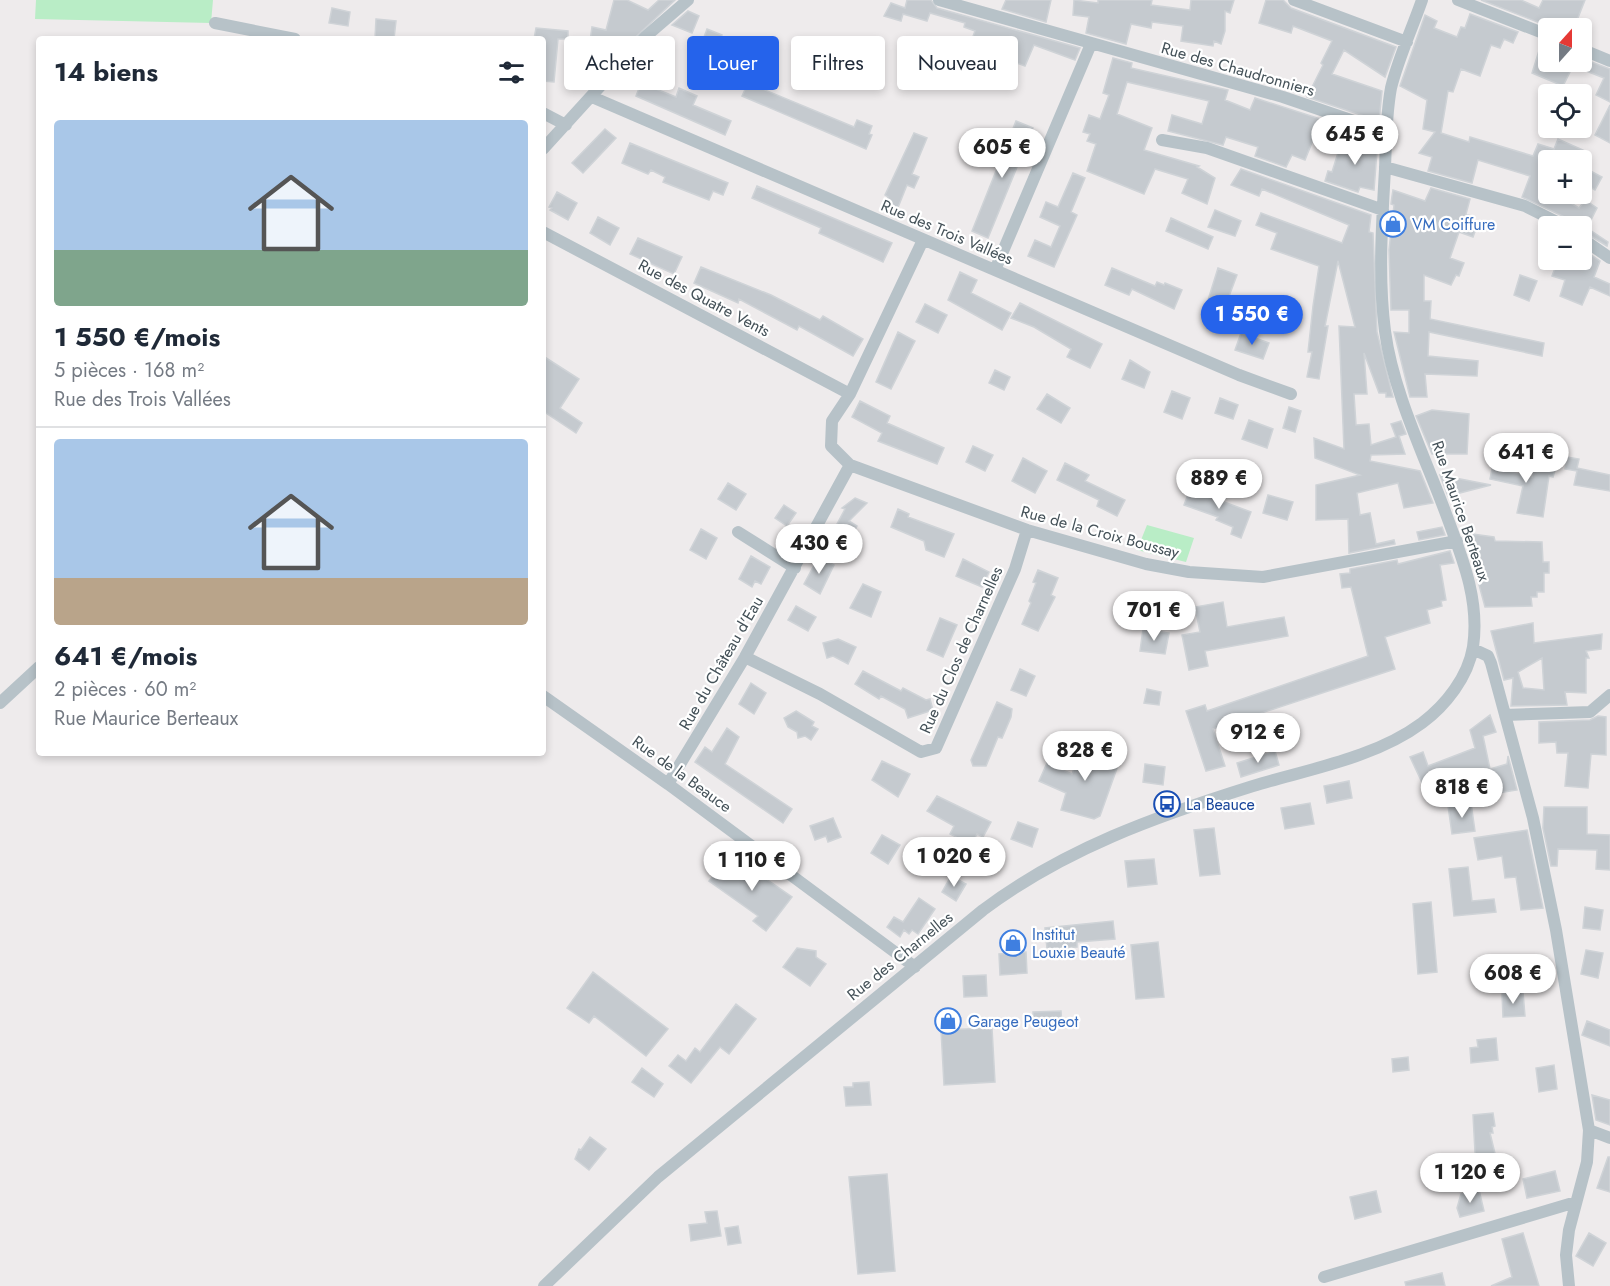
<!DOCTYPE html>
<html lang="fr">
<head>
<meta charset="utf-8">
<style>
  :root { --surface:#fff; --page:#f2f2f3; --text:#1f2937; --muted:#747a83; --line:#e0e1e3; --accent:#2563eb }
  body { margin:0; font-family:Jost,sans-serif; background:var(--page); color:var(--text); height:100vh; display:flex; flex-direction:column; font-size:22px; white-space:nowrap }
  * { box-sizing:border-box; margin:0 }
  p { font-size:20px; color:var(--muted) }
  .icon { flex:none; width:33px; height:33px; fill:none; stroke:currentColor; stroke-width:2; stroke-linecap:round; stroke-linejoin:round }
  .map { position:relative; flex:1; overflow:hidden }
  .drawer { position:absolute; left:36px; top:36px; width:510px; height:720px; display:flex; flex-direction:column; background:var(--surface); border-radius:6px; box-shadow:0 3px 9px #0003 }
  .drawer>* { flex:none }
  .hud { position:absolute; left:564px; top:36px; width:570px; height:54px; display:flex; gap:12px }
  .needle { width:39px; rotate:21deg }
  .controls { position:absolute; left:1538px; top:18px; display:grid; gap:12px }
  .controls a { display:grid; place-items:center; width:54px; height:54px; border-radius:6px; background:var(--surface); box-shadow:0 3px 9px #0003; font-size:30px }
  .price { position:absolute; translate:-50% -51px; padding:0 14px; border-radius:21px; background:#fff; color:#222; font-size:20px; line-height:39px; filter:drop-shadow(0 2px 3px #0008) }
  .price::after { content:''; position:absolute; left:50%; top:36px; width:18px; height:14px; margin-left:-9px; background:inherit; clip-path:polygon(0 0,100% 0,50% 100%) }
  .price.current { background:var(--accent); color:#fff }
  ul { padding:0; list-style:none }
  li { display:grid; align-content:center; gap:12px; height:318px; padding:0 18px }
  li+li { border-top:2px solid var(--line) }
  li span { display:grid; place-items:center; height:186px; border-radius:6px; color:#555 }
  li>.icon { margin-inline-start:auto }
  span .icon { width:108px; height:108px; fill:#fffc; stroke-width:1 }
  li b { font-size:26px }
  h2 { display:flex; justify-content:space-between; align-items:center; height:72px; padding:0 18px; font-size:26px }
  .pill { padding:0 21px; border-radius:6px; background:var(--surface); box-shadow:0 3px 9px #0003; font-size:21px; line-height:54px }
  .pill.current { background:var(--accent); color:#fff }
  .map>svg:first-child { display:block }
</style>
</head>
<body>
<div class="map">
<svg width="1610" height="1286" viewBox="0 0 1610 1286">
  <rect width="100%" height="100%" fill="#eeebec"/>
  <path fill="#b9edc6" d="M36 0H213L211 23 35 19Z
    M1147 525 1194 538 1186 562 1137 550Z"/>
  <path fill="#c5cacf" stroke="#cfd3d7" stroke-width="1.5" fill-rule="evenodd" d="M614 0H627L648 10 659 0H675L624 48 590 41 592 27 606 30Z
    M907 0H931L937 8 1080 48 1075 60 1034 45 1025 66 994 55 989 69 973 63 980 41 972 39 975 31 964 27 965 23 930 13 927 21 903 14 901 21 884 16 891 3 905 8Z
    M1006 0H1051L1046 22 1002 9Z
    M1074 0 1098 3V0H1152L1151 5 1190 10 1191 0H1234L1230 13 1225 11V31L1221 44 1214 41 1213 46 1181 41 1183 26 1152 22 1151 28 1131 24 1126 44 1086 33 1089 17 1073 15Z
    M1266 0H1283L1291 8 1396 47 1385 77 1344 50 1332 74 1382 91 1379 121 1307 97 1323 65 1321 63 1332 41 1293 26 1291 33 1259 23Z
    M1481 0H1521L1539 8 1543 0H1585L1574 28H1553Z
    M332 8 350 12 348 26 329 23Z
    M688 11 699 16 692 33 672 25Z
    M1470 14 1518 32 1513 43 1504 39 1500 48 1491 45 1480 76 1461 69 1453 92 1448 91 1441 133 1469 142 1470 137 1533 156 1538 144 1554 149 1558 139 1583 150 1579 157 1581 160H1548L1539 189 1556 194 1579 208 1585 200 1597 208 1588 226H1584L1608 242 1607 246 1581 230V226H1573L1569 219 1522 197 1530 176 1478 160 1472 183 1428 171 1432 157 1419 153 1435 132 1423 129 1427 100 1400 86 1425 15 1437 21 1434 28 1457 37 1461 27 1465 28Z
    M376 19 396 21 394 39 375 38Z
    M536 28 568 31V39H558L554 82 543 81V39H534Z
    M707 29 722 35 712 62 697 56Z
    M1542 41 1548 43V62H1575L1563 86 1532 73Z
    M1113 58 1132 63 1131 68 1228 90 1225 100 1250 110 1255 98 1339 125 1335 136 1317 130 1305 160 1292 155 1286 167 1255 156 1258 147 1226 137 1223 145 1168 131 1172 115 1202 124 1209 101 1127 82 1117 114 1152 128 1144 150 1199 166 1197 167 1215 178 1207 204 1182 193 1188 179 1155 169 1144 194 1087 171 1096 144 1087 141 1090 134 1083 132 1089 115 1100 119 1109 95 1103 93Z
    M1581 58 1610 69V102L1596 95 1604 78 1581 69Z
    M641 83 676 97 679 88 697 96 693 105 731 121 725 135 636 96Z
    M748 83 854 127 857 120 872 126 869 134 872 135 866 149 742 96Z
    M1610 105V143L1595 135Z
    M1016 121 1033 128 988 238 972 231Z
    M605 129 616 138 583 173 572 163Z
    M914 133 927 138 912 174 919 177 914 188 907 185 897 210 885 204 888 197 885 195Z
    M1367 134 1378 138 1374 190 1360 187 1358 192 1325 181 1328 171 1332 172 1341 143 1366 146Z
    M630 143 728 183 723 195 713 191 709 200 663 182 665 177 651 170 648 174 622 163Z
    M1581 166 1602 177 1595 190 1581 182Z
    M1241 169 1371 215 1369 232 1373 233 1377 332 1393 397H1386V393H1379L1364 353 1367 394H1354L1356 425 1369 424 1371 445 1396 437 1391 424 1401 421 1406 434 1399 436 1405 454 1371 455 1370 461 1420 471 1433 503 1404 508 1398 483 1357 493 1360 515 1370 513 1376 544 1394 540 1395 544 1349 553 1348 519 1316 520V485L1360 475 1315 458 1314 438 1344 449 1339 326 1355 327 1338 261 1325 326H1328L1319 379 1307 377 1312 352H1308L1313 306 1319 266 1271 249 1277 233 1256 225 1261 213 1342 243 1349 225 1262 189 1259 196 1231 185Z
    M1073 173 1085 178 1071 212 1077 215 1054 267 1028 256 1035 240 1051 247 1060 226 1040 217 1046 202 1058 207Z
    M757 186 892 243 883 262 819 233 821 228 752 198Z
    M1431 188 1470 199 1466 214 1473 217 1470 224 1477 226 1473 237 1459 232 1450 258 1464 263 1459 276 1456 275 1451 285 1424 275V301H1431L1430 319 1544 343 1542 356 1429 332 1428 356 1478 361 1477 376 1425 374 1427 397H1410L1394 332 1409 333V310H1391L1389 250 1394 205 1391 204 1392 196 1393 190 1425 201Z
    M557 192 577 203 568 220 550 210 552 208 549 207Z
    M1215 210 1241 221 1235 236 1208 227Z
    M598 217 619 228 610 245 590 233Z
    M1171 218 1213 237 1208 249 1166 231Z
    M638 238 682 257 674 274 630 254Z
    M1581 248 1600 261 1594 277 1610 284V296L1590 287 1582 305 1560 296 1565 280 1552 276 1558 260H1587L1581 256Z
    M701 267 771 295 820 320 823 316 863 339 853 356 799 326 797 330 739 299 738 303 694 283Z
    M1112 268 1155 286 1157 282 1164 285 1165 283 1182 290 1174 309 1132 289 1129 295 1105 285Z
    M1218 268 1237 275 1225 307 1208 300Z
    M960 272 977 280 971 293 1011 313 1002 330 948 300Z
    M1520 275 1537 281 1529 301 1514 295Z
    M1020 303 1102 344 1090 368 1067 357 1071 349 1034 327 1011 318Z
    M925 304 947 315 938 333 916 322Z
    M898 332 915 341 891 389 876 382Z
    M1241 333 1269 343 1263 359 1235 350Z
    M543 356 579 379 560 408 582 423 576 433 543 411Z
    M1130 360 1150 372 1144 388 1122 379Z
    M995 370 1010 377 1004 390 989 383Z
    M1172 391 1190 398 1182 419 1164 412Z
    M1047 394 1070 408 1061 423 1037 409Z
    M1220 398 1238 405 1233 419 1215 413Z
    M860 401 890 416 887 423 944 448 937 464 878 441 882 433 852 417Z
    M1289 407 1301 411 1295 432 1283 428Z
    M1432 410 1469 414 1467 454H1432L1416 416Z
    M1249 420 1273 429 1267 448 1242 439Z
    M973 446 993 455 985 471 966 462Z
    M1495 454 1510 456 1507 471 1532 477 1536 459 1557 463 1553 477 1549 476 1543 517 1517 513 1523 486 1490 479Z
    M1567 457 1579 459 1577 468 1610 475V491L1574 485 1577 471 1565 469Z
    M1023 458 1047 471 1035 493 1012 481Z
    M1065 463 1089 475 1085 481 1125 500 1117 516 1097 506 1099 500 1057 480Z
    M1440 475 1491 485 1448 496Z
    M728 483 746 494 736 510 718 499Z
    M1191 486 1209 493 1208 496 1251 512 1241 538 1231 534 1233 527 1216 520 1218 517 1184 505Z
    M1268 495 1293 502 1287 520 1263 513Z
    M855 498 867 503 849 521 857 526 846 547 830 537 845 509 842 508Z
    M784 505 796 513 787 526 775 518Z
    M898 509 909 514 908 517 954 534 944 557 926 550 924 541 891 527Z
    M1442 527 1445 535 1419 540 1417 532Z
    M701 529 717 538 706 559 690 550Z
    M1465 533 1494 537 1495 541 1542 542 1543 562H1549V573H1544V592H1537V597H1531L1532 606 1485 607Z
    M1450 551 1454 563 1440 565 1446 600 1441 601 1442 606 1427 610 1430 623 1385 637 1395 669 1213 729 1225 766 1206 771 1186 711 1205 705 1207 711 1368 656 1351 587 1342 588 1340 574 1350 573V569L1397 560 1398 564Z
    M751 556 770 567 761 584 755 581 752 587 739 579Z
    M819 556 834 565 820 594 804 584Z
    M963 559 989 572 982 587 956 576Z
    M1038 570 1058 578 1051 595 1055 597 1038 631 1022 624 1031 603 1029 601 1036 583 1033 582Z
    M863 584 881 592 871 617 850 608Z
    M1223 602 1227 627 1284 617 1288 636 1205 651 1208 666 1189 670 1182 635 1200 632 1195 607Z
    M796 606 816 617 808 631 788 620Z
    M940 618 957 625 943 657 927 650Z
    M1533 623 1534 643 1602 634 1601 649 1586 651 1589 658H1586V693L1565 692 1567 705 1511 706 1513 678 1504 680 1491 631ZM1542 658 1544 690 1523 688 1518 672Z
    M1143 629 1169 633 1165 654 1140 651Z
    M838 639 856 647 848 664 833 656 827 658 823 643Z
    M1020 669 1035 676 1026 696 1011 690Z
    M863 671 901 691 903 688 926 700 930 699 933 710 908 718 905 709 881 696 879 699 855 684Z
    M751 683 766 693 754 714 739 704Z
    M1147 689 1161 692 1159 705 1144 703Z
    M997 702 1012 709 1011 717 1002 738 998 737 986 766H973L971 760Z
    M796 711 814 722 812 726 818 729 811 740 805 736 798 738 797 732 788 727 784 718Z
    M1490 715 1496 732 1483 736 1490 769 1507 764 1508 756 1517 790 1468 798 1462 777 1426 791 1410 757 1423 752 1428 766 1475 748 1470 730Z
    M1598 716 1606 717V755L1591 754 1588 788 1565 786 1568 753H1557L1556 742 1539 743V722L1590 720Z
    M727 728 739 737 725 764 792 809 783 823 695 762 705 747 712 752Z
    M1083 744 1121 757 1100 816 1094 819 1061 810 1066 793 1039 781 1047 763 1072 774Z
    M1275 751 1279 765 1241 777 1237 763Z
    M882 761 910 774 898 797 872 780Z
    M1145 764 1165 767 1163 785 1143 782Z
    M1349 781 1352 798 1327 803 1324 786Z
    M937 796 991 822 983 837 977 834 971 845 950 834 954 826 927 811Z
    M1310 803 1314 824 1285 829 1281 808Z
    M1471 803 1475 831 1452 834 1448 806Z
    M1544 807H1587V834L1610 835V870L1596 869 1597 850 1558 849 1557 866H1551L1543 828Z
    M833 818 841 837 828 842 826 836 815 840 810 826Z
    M1018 822 1038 829 1032 847 1011 839Z
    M1214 828 1220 874 1200 876 1194 830Z
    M1527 830 1543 908 1521 910 1516 877 1505 878 1502 856 1478 860 1474 838Z
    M882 835 900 845 888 864 871 853Z
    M733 856 792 897 766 931 753 921 758 916 709 881 718 870 721 872Z
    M1154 859 1157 884 1128 887 1125 861Z
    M1468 867 1472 901 1494 899 1496 912 1454 916 1449 869Z
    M951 876 966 884 956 901 942 892Z
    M919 898 935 909 918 934 912 930 909 934 904 930 900 937 887 927 894 917 903 922Z
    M1431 902 1437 972 1418 974 1413 904Z
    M1585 907 1603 910 1600 930 1583 928Z
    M1113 921 1115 939 1077 942V947L1047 949 1045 928Z
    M1158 942 1164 997 1136 999 1131 945Z
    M797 948 816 951V957L826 964 810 986 783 967Z
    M1586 950 1603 953 1598 978 1581 974Z
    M1026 952 1027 973 1000 975 999 954Z
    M1532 960 1533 980 1513 981 1512 961Z
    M593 972 668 1029 646 1056 594 1016 589 1023 567 1008Z
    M986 975 987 996 964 997 963 976Z
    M1523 992 1525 1016 1503 1017 1502 994Z
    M736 1004 756 1019 729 1054 720 1047 691 1083 669 1066 678 1055 686 1061 695 1048 700 1052Z
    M1061 1011 1062 1026 1034 1028 1033 1012Z
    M1587 1021 1610 1030V1046L1582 1035Z
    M992 1028 995 1082 944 1085 941 1030Z
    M1496 1038 1498 1060 1471 1063 1470 1048 1478 1047 1477 1040Z
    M1408 1057 1409 1070 1393 1072 1392 1059Z
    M1554 1065 1557 1089 1539 1092 1536 1068Z
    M642 1068 663 1084 654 1097 632 1082Z
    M869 1082 871 1105 846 1106 844 1087H853V1083Z
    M1592 1095 1610 1100V1125L1596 1120Z
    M1493 1113 1495 1126 1492 1127 1493 1133H1490L1499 1170 1480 1174 1475 1152 1473 1115Z
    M590 1137 606 1149 589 1170 575 1159 579 1149 581 1150Z
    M1608 1157H1610V1192L1597 1188Z
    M1555 1171 1560 1191 1527 1198 1523 1179Z
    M887 1174 895 1271 858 1274 849 1177Z
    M1479 1190 1484 1211 1460 1217 1457 1208 1461 1194Z
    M1376 1191 1381 1212 1355 1219 1350 1197Z
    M717 1211 721 1236 691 1241 689 1225 707 1223 705 1212Z
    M738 1226 741 1243 728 1245 725 1228Z
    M1523 1233 1539 1286H1491L1512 1277 1502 1239Z
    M1589 1233 1606 1243 1593 1266 1576 1256Z
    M1442 1273 1445 1286H1406L1405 1282Z"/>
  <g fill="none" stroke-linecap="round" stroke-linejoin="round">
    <path stroke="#b7c2c8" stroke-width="12" d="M939 0 1283 97 1386 132
      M1294 0 1407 42
      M1458 0 1548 35
      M215 23 295 39
      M1581 49 1610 61
      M592 97 1239 375 1291 394
      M543 113 566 125
      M1162 140 1207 148 1383 210
      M543 149 645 37 688 0
      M1385 167 1525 206 1565 226
      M543 232 850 394
      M1581 238 1610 258
      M995 270 1091 44
      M850 465 1027 530 1146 564 1189 572 1263 577 1457 541
      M738 532 795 568
      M1473 649 1488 656 1491 663 1533 818 1556 930 1589 1130 1587 1162 1569 1230 1566 1255 1569 1286
      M745 657 820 694 921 752 936 748 1015 569 1027 530
      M543 696 668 784 915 967
      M0 703 39 667
      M1505 715 1590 712 1610 695
      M668 784 745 657 850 465 831 446 832 421 850 394 923 240
      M1589 1130 1610 1138
      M1324 1277 1576 1202
      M544 1286 658 1177 983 910C1064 849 1157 816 1253 786 1309 769 1375 758 1422 723 1446 705 1468 677 1473 647 1480 600 1462 557 1446 514 1425 457 1393 392 1385 331 1378 277 1382 223 1385 169 1386 142 1386 115 1391 88 1398 59 1412 29 1422 0"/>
  </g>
  <defs>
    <g id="shop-ring" transform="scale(1.35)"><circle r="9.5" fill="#fff" stroke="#3f7fe0" stroke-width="1.5"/><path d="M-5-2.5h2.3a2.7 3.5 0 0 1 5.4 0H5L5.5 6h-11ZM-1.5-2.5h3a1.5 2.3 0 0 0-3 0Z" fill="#3f7fe0"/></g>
    <g id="bus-ring" transform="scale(1.35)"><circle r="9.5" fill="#fff" stroke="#1a4fb4" stroke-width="1.5"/><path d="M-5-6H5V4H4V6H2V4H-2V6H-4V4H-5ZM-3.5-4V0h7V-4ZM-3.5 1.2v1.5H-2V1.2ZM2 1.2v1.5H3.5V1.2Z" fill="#1a4fb4"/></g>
  </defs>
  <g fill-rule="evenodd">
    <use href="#shop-ring" x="1393" y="224"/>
    <use href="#bus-ring" x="1167" y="804"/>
    <use href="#shop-ring" x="1013" y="943"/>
    <use href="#shop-ring" x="948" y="1021"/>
  </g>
  <g text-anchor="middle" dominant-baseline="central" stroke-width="4.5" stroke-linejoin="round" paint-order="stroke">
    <g font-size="16" fill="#445158" stroke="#fff">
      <text transform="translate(1238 69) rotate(16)">Rue des Chaudronniers</text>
      <text transform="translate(947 232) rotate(23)">Rue des Trois Vallées</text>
      <text transform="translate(704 298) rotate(28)">Rue des Quatre Vents</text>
      <text transform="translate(1461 511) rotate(71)">Rue Maurice Berteaux</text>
      <text transform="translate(1100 532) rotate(15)">Rue de la Croix Boussay</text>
      <text transform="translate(961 650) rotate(-66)">Rue du Clos de Charnelles</text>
      <text transform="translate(721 663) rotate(-60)">Rue du Château d'Eau</text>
      <text transform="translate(682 774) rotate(36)">Rue de la Beauce</text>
      <text transform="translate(900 956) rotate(-39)">Rue des Charnelles</text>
    </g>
    <g font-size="16" fill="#366cbe" stroke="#fff" text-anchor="start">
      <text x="1412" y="224">VM Coiffure</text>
      <text x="1032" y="934">Institut<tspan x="1032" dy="18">Louxie Beauté</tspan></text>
      <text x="968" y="1021">Garage Peugeot</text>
    </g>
    <g font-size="16" fill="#164399" stroke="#fff" text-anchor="start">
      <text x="1186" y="804">La Beauce</text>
    </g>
  </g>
</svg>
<div class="controls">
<a><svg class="needle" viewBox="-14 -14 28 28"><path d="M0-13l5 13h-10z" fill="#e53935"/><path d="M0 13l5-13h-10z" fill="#747a83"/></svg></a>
<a><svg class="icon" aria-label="locate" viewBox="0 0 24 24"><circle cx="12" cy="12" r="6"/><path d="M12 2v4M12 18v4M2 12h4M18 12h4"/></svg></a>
<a>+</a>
<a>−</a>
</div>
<b class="price" style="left:1355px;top:166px">645 €</b>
<b class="price" style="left:1002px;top:179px">605 €</b>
<b class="price current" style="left:1252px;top:346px">1 550 €</b>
<b class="price" style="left:1526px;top:484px">641 €</b>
<b class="price" style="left:1219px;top:510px">889 €</b>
<b class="price" style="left:819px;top:575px">430 €</b>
<b class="price" style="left:1154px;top:642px">701 €</b>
<b class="price" style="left:1258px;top:764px">912 €</b>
<b class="price" style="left:1085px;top:782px">828 €</b>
<b class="price" style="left:1462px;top:819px">818 €</b>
<b class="price" style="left:954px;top:888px">1 020 €</b>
<b class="price" style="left:752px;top:892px">1 110 €</b>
<b class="price" style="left:1513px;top:1005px">608 €</b>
<b class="price" style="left:1470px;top:1204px">1 120 €</b>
<div class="hud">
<a class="pill">Acheter</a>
<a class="pill current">Louer</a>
<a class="pill">Filtres</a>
<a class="pill">Nouveau</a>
</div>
<section class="drawer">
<h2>14 biens<svg class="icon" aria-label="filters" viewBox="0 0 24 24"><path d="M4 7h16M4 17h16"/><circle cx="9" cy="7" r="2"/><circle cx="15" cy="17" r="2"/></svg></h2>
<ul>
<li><span style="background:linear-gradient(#a9c7e8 70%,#7fa58c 0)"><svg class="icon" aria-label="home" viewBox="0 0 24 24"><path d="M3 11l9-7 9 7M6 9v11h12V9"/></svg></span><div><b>1 550 €/mois</b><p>5 pièces · 168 m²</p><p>Rue des Trois Vallées</p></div></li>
<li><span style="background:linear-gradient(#a9c7e8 75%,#b9a48a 0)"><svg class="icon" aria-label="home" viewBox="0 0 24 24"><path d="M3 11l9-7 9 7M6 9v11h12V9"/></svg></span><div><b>641 €/mois</b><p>2 pièces · 60 m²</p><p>Rue Maurice Berteaux</p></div></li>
</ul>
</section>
</div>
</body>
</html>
